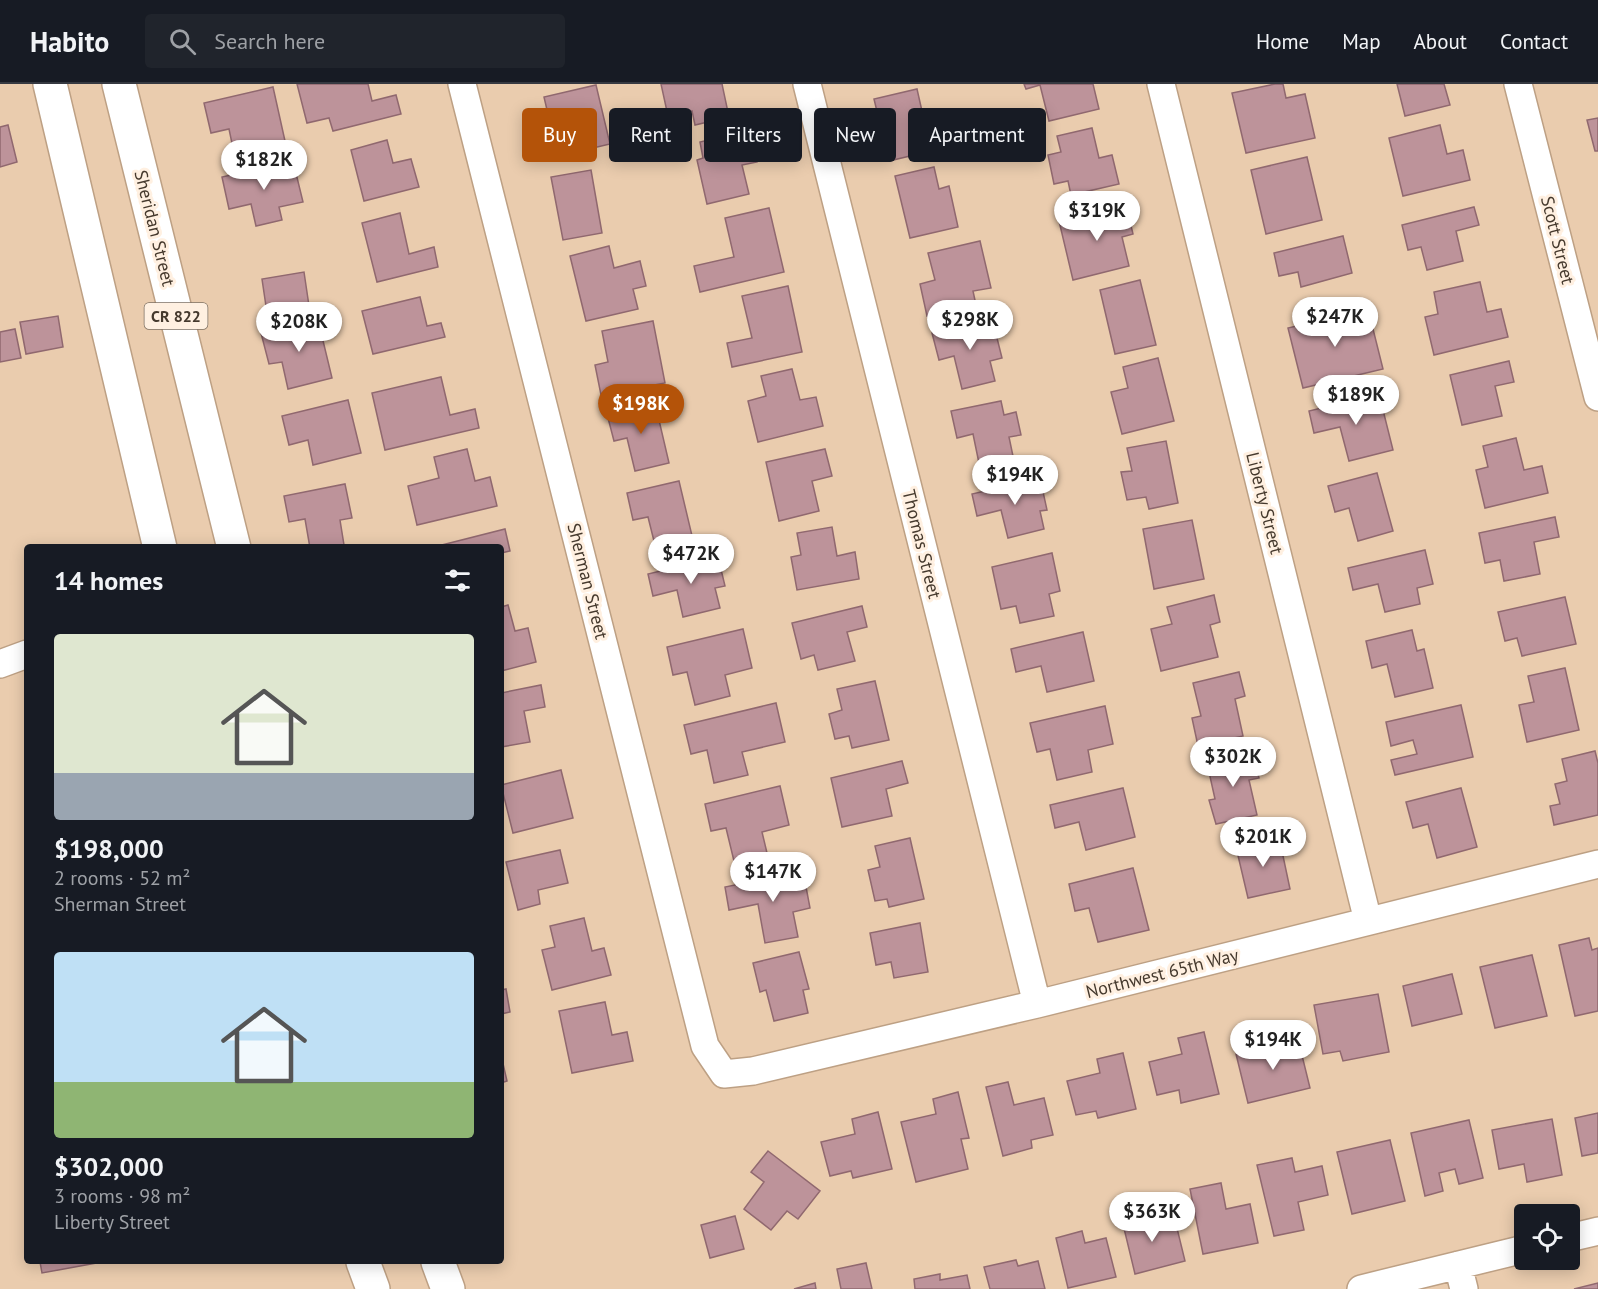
<!DOCTYPE html>
<html lang="en">
<head>
<meta charset="utf-8">
<style>
  :root { --surface:#171b24; --page:#20242c; --text:#f1f3f6; --muted:#9ea1a6; --line:#363941; --accent:#b45309 }
  body { margin:0; font-family:"PT Sans",sans-serif; background:var(--page); color:var(--text); height:100vh; display:flex; flex-direction:column; font-size:22px; white-space:nowrap }
  * { box-sizing:border-box; margin:0 }
  p { font-size:20px; color:var(--muted) }
  .icon { flex:none; width:33px; height:33px; fill:none; stroke:currentColor; stroke-width:2; stroke-linecap:round; stroke-linejoin:round }
  .map { position:relative; flex:1; overflow:hidden }
  .details { position:absolute; left:24px; top:460px; width:480px; height:720px; display:flex; flex-direction:column; background:var(--surface); border-radius:6px; box-shadow:0 3px 15px #0003 }
  .details>* { flex:none }
  .top-card { position:absolute; left:522px; top:24px; width:570px; height:54px; display:flex; gap:12px }
  .fabs { position:absolute; left:1514px; top:1120px; display:grid; gap:12px }
  .fabs a { display:grid; place-items:center; width:66px; height:66px; border-radius:6px; background:var(--surface); box-shadow:0 3px 15px #0003; font-size:30px }
  .price { position:absolute; translate:-50% -51px; padding:0 14px; border-radius:21px; background:#fff; color:#222; font-size:20px; line-height:39px; filter:drop-shadow(0 2px 3px #0008) }
  .price::after { content:''; position:absolute; left:50%; top:36px; width:18px; height:14px; margin-left:-9px; background:inherit; clip-path:polygon(0 0,100% 0,50% 100%) }
  .price.current { background:var(--accent); color:#fff }
  ul { padding:0; list-style:none }
  li { display:grid; align-content:center; gap:12px; height:318px; padding:0 30px }
  li span { display:grid; place-items:center; height:186px; border-radius:6px; color:#555 }
  li>.icon { margin-inline-start:auto }
  span .icon { width:108px; height:108px; fill:#fffc; stroke-width:1 }
  li b { font-size:26px }
  h2 { display:flex; justify-content:space-between; align-items:center; height:72px; padding:0 30px; font-size:26px }
  .pill { padding:0 21px; border-radius:6px; background:var(--surface); box-shadow:0 3px 15px #0003; font-size:21px; line-height:54px }
  .pill.current { background:var(--accent); color:#fff }
  header { display:flex; align-items:center; gap:36px; box-sizing:border-box; height:84px; padding:0 30px; background:var(--surface); border-bottom:2px solid var(--line) }
  header strong { font-size:28px }
  nav { display:flex; gap:33px; margin-inline-start:auto; font-size:21px }
  .search { width:420px; height:54px; background:var(--page); display:flex; align-items:center; gap:15px; box-sizing:border-box; padding:0 21px; border-radius:6px; color:var(--muted); font-size:22px }
  .map>svg:first-child { display:block }
</style>
</head>
<body>
<header>
<strong>Habito</strong>
<div class="search"><svg class="icon" aria-label="search" viewBox="0 0 24 24"><circle cx="10" cy="10" r="6"/><path d="M15 15l6 6"/></svg>Search here</div>
<nav><a>Home</a><a>Map</a><a>About</a><a>Contact</a></nav>
</header>
<div class="map">
<svg width="1598" height="1205" viewBox="0 0 1598 1205">
  <rect width="100%" height="100%" fill="#eaccae"/>
  <path fill="#bd939a" stroke="#90686f" stroke-width="1.5" d="M297 0H368L372 17 396 11 401 30 333 47 329 34 307 39Z
    M661 0H723H722L729 33 695 41 692 27 668 32Z
    M1024 0H1093L1099 25 1049 37 1040 1 1026 5Z
    M1275 0H1283L1286 14 1305 10 1315 54 1246 69 1232 9Z
    M1397 0H1444L1450 21 1405 32Z
    M596 1 610 60 542 76 535 47 551 43 544 13Z
    M273 3 285 57 234 69 229 45 211 49 204 19Z
    M917 5 931 67 889 77 874 15Z
    M1598 34V67H1595L1587 36Z
    M8 41 17 78 0 83V43Z
    M1440 41 1447 70 1463 66 1470 96 1403 112 1389 54Z
    M1092 44 1099 74 1112 71 1119 100 1071 111 1068 97 1054 100 1048 71 1061 68 1057 52Z
    M750 46 757 78 742 81 749 110 707 120 697 76 703 74 700 58Z
    M387 56 393 79 411 75 419 103 364 117 351 66Z
    M1307 73 1322 136 1266 150 1251 86Z
    M293 77 303 118 279 123 282 136 256 142 251 120 229 125 222 93Z
    M934 83 939 105 949 102 958 143 910 154 895 92Z
    M591 86 602 149 563 156 551 93Z
    M1126 121 1133 150 1122 153 1129 182 1073 196 1059 137Z
    M1474 123 1479 141 1456 147 1463 177 1427 186 1421 163 1408 166 1402 141Z
    M769 124 784 188 700 208 694 182 734 173 725 134Z
    M400 129 409 170 434 163 438 183 377 198 362 139Z
    M1343 152 1352 189 1301 203 1298 188 1279 192 1274 169Z
    M980 157 991 204 973 207 976 221 927 232 920 200 935 196 928 169Z
    M609 162 614 184 640 177 646 202 633 205 638 225 586 237 570 172Z
    M304 188 309 222 267 229 262 195Z
    M1140 196 1156 261 1115 270 1100 206Z
    M1480 198 1487 228 1501 225 1508 253 1434 271 1425 233 1438 230 1434 208Z
    M788 202 802 268 732 283 727 259 752 254 742 212Z
    M420 213 427 242 441 239 445 253 373 270 362 227Z
    M1368 225 1383 285 1303 304 1288 244Z
    M58 232 63 263 26 270 20 238Z
    M992 234 1002 274 990 277 995 297 962 305 954 272 939 276 932 249Z
    M318 236 332 294 288 305 282 278 269 280 261 249Z
    M653 237 665 299 601 311 595 281 608 278 602 247Z
    M15 245 21 274 0 278V248Z
    M1158 274 1174 337 1122 350 1111 308 1128 304 1123 283Z
    M1509 277 1514 298 1495 302 1502 332 1462 341 1450 291Z
    M792 285 800 316 816 313 823 342 758 358 748 317 766 312 761 292Z
    M441 293 450 331 475 325 479 344 385 366 372 309Z
    M1379 310 1393 366 1349 377 1340 343 1314 349 1309 327Z
    M348 316 361 369 313 381 308 356 289 361 282 332Z
    M1001 317 1004 331 1016 328 1021 351 1009 353 1014 377 980 384 973 350 957 354 951 327Z
    M655 319 669 379 635 387 627 354 614 357 607 330Z
    M1516 354 1524 386 1542 382 1548 409 1485 424 1476 386 1488 383 1483 362Z
    M1166 357 1178 419 1149 425 1146 413 1127 416 1121 388 1132 387 1127 364Z
    M467 365 475 397 490 393 497 422 417 441 408 402 439 394 434 373Z
    M825 365 832 392 812 397 819 427 779 437 766 378Z
    M1377 389 1393 447 1358 457 1349 424 1335 428 1328 402Z
    M1040 394 1047 426 1040 427 1044 445 1008 454 1001 426 977 432 972 410Z
    M679 397 693 456 656 465 648 433 633 436 627 409Z
    M345 400 352 434 340 436 344 461 331 464H310L305 435 289 438 284 412Z
    M1555 433 1559 453 1534 458 1540 490 1504 497 1500 476 1485 479 1479 449Z
    M1192 436 1204 495 1154 505 1143 445Z
    M832 443 837 472 855 468 859 495 797 506 791 473 801 471 797 449Z
    M505 445 510 467 501 469V464H430Z
    M1425 466 1433 500 1417 504 1420 520 1385 528 1378 500 1353 506 1348 484Z
    M1052 469 1060 507 1049 510 1054 532 1020 539 1016 522 1001 525 992 483Z
    M718 473 725 502 715 504 720 524 683 533 677 506 653 512 648 490Z
    M1214 511 1220 538 1210 541 1218 573 1161 587 1151 545 1172 540 1167 523Z
    M1565 513 1576 560 1522 572 1517 554 1505 557 1498 528Z
    M508 521 515 547 528 544 536 578 501 587V523Z
    M862 522 867 543 847 548 855 577 818 586 814 571 801 575 792 539Z
    M743 545 752 584 725 591 730 612 695 621 687 588 673 591 667 563Z
    M1412 546 1417 567 1424 565 1433 604 1395 613 1387 580 1372 584 1366 557Z
    M1083 548 1094 597 1047 608 1041 582 1016 588 1011 565Z
    M1565 584 1579 646 1527 658 1519 621 1534 618 1528 592Z
    M1239 588 1245 612 1235 615 1243 652 1198 662 1192 634 1201 632 1193 599Z
    M875 597 889 656 852 664 849 652 835 655 829 630 842 626 837 605Z
    M541 601 545 623 524 627 530 658 501 663V609Z
    M776 619 785 658 742 668 748 691 714 699 707 666 691 670 684 641Z
    M1461 621 1473 673 1395 691 1391 676 1417 670 1413 656 1391 662 1386 638Z
    M1105 622 1113 660 1088 666 1092 688 1057 696 1050 665 1037 668 1030 639Z
    M1595 667 1598 679V731L1554 741 1550 722 1560 720 1555 700 1567 697 1562 675Z
    M1252 668 1259 694 1249 696 1257 731 1216 740 1209 716 1215 715 1207 679Z
    M902 677 908 699 886 705 892 732 842 743 831 694Z
    M561 686 573 734 513 749 501 701Z
    M780 702 789 741 762 748 767 769 734 777 726 744 711 747 705 720Z
    M1123 704 1135 753 1086 766 1079 738 1055 744 1050 721Z
    M1461 704 1477 763 1437 774 1428 740 1413 744 1406 718Z
    M1279 753 1290 805 1248 814 1236 763Z
    M910 754 924 815 889 823 887 815 875 817 868 786 880 783 875 762Z
    M560 766 568 799 538 806 540 820 518 826 506 778Z
    M1133 784 1149 846 1098 858 1089 824 1075 827 1069 800Z
    M803 787 810 824 793 828 798 853 765 859 758 820 729 826 725 803Z
    M584 834 592 867 604 864 611 891 552 906 542 866 555 863 550 842Z
    M920 839 928 888 894 894 891 878 876 881 870 849Z
    M1589 854 1592 866 1598 864V927L1575 932 1559 861Z
    M799 868 809 905 803 906 808 929 774 937 766 906 760 908 753 879Z
    M1532 871 1547 932 1495 944 1480 883Z
    M1452 890 1462 930 1412 942 1403 902Z
    M506 905 510 928 501 930V906Z
    M1378 910 1389 968 1343 977 1340 967 1323 970 1314 921Z
    M605 918 612 951 627 948 633 977 572 989 559 927Z
    M1204 948 1219 1010 1181 1019 1179 1006 1157 1011 1149 978 1182 970 1178 954Z
    M1298 955 1310 1004 1248 1019 1236 970Z
    M1123 969 1136 1025 1098 1034 1096 1027 1076 1031 1067 997 1100 989 1097 975Z
    M501 971 507 997 501 999Z
    M1008 998 1014 1021 1044 1014 1053 1051 1031 1056 1032 1064 1003 1072 986 1003Z
    M958 1008 969 1054 961 1055 968 1085 916 1098 901 1038 936 1030 933 1015Z
    M878 1028 892 1085 853 1094 851 1087 830 1092 821 1058 855 1050 852 1035Z
    M1598 1029V1069L1582 1072 1575 1034Z
    M1552 1035 1562 1091 1527 1098 1524 1080 1499 1085 1492 1046Z
    M1469 1036 1483 1094 1459 1100 1455 1085 1439 1089 1443 1107 1425 1112 1411 1049Z
    M1390 1056 1405 1117 1352 1130 1337 1068Z
    M768 1067 820 1107 798 1135 787 1127 771 1146 744 1125 764 1098 751 1088Z
    M1292 1074 1295 1088 1322 1082 1328 1111 1298 1118 1304 1146 1274 1152 1257 1081Z
    M1221 1099 1226 1125 1250 1120 1258 1159 1203 1170 1190 1105Z
    M1153 1129 1156 1141 1175 1136 1185 1177 1135 1190 1122 1136Z
    M735 1132 744 1165 710 1174 701 1141Z
    M1082 1147 1085 1159 1106 1154 1116 1193 1068 1204 1056 1154Z
    M1016 1176 1018 1182 1038 1177 1045 1205H990L984 1183Z
    M40 1178H102L42 1189Z
    M866 1179 872 1205H841L837 1185Z
    M940 1190V1196L967 1191 970 1205H915L914 1195Z
    M815 1199 816 1205H794Z
    M1598 1199V1205H1574Z"/>
  <g fill="none" stroke-linecap="round" stroke-linejoin="round">
    <g stroke="#bda084" stroke-width="30">
      <path id="minor" d="M462 0 705 962 724 990 753 987 1037 920 1598 780
        M807 0 1037 920
        M1161 0 1368 837
        M1518 0 1598 313
        M0 580 27 570
        M1569 1154 1598 1147
        M1458 1181 1464 1205
        M1361 1205 1524 1165"/>
    </g>
    <g stroke="#bda084" stroke-width="36">
      <path id="major" d="M50 0 160 464
        M119 0 234 464
        M363 1178 373 1205
        M438 1178 448 1205"/>
    </g>
    <use href="#minor" stroke="#fff" stroke-width="27"/>
    <use href="#major" stroke="#fff" stroke-width="33"/>
  </g>
  <g text-anchor="middle" dominant-baseline="central" stroke-width="6" stroke-linejoin="round" paint-order="stroke">
    <rect fill="#fff0e1" stroke="#7d7063" stroke-width="1.5" x="144.5" y="219" width="63" height="26" rx="4.5"/>
    <g font-size="16" font-weight="bold" fill="#45392d">
      <text x="176" y="232">CR 822</text>
    </g>
    <g font-size="18" fill="#45392d" stroke="#fff0e1">
      <text transform="translate(155 144) rotate(76)">Sheridan Street</text>
      <text transform="translate(1558 156) rotate(76)">Scott Street</text>
      <text transform="translate(1265 419) rotate(76)">Liberty Street</text>
      <text transform="translate(922 460) rotate(76)">Thomas Street</text>
      <text transform="translate(588 497) rotate(76)">Sherman Street</text>
      <text transform="translate(1162 889) rotate(-14)">Northwest 65th Way</text>
    </g>
  </g>
</svg>
<div class="fabs">
<a><svg class="icon" aria-label="locate" viewBox="0 0 24 24"><circle cx="12" cy="12" r="6"/><path d="M12 2v4M12 18v4M2 12h4M18 12h4"/></svg></a>
</div>
<b class="price" style="left:264px;top:107px">$182K</b>
<b class="price" style="left:1097px;top:158px">$319K</b>
<b class="price" style="left:1335px;top:264px">$247K</b>
<b class="price" style="left:970px;top:267px">$298K</b>
<b class="price" style="left:299px;top:269px">$208K</b>
<b class="price" style="left:1356px;top:342px">$189K</b>
<b class="price current" style="left:641px;top:351px">$198K</b>
<b class="price" style="left:1015px;top:422px">$194K</b>
<b class="price" style="left:691px;top:501px">$472K</b>
<b class="price" style="left:1233px;top:704px">$302K</b>
<b class="price" style="left:1263px;top:784px">$201K</b>
<b class="price" style="left:773px;top:819px">$147K</b>
<b class="price" style="left:1273px;top:987px">$194K</b>
<b class="price" style="left:1152px;top:1159px">$363K</b>
<div class="top-card">
<a class="pill current">Buy</a>
<a class="pill">Rent</a>
<a class="pill">Filters</a>
<a class="pill">New</a>
<a class="pill">Apartment</a>
</div>
<section class="details">
<h2>14 homes<svg class="icon" aria-label="filters" viewBox="0 0 24 24"><path d="M4 7h16M4 17h16"/><circle cx="9" cy="7" r="2"/><circle cx="15" cy="17" r="2"/></svg></h2>
<ul>
<li><span style="background:linear-gradient(#dfe7d0 75%,#9aa5b1 0)"><svg class="icon" aria-label="home" viewBox="0 0 24 24"><path d="M3 11l9-7 9 7M6 9v11h12V9"/></svg></span><div><b>$198,000</b><p>2 rooms · 52 m²</p><p>Sherman Street</p></div></li>
<li><span style="background:linear-gradient(#bfe0f5 70%,#8fb573 0)"><svg class="icon" aria-label="home" viewBox="0 0 24 24"><path d="M3 11l9-7 9 7M6 9v11h12V9"/></svg></span><div><b>$302,000</b><p>3 rooms · 98 m²</p><p>Liberty Street</p></div></li>
</ul>
</section>
</div>
</body>
</html>
